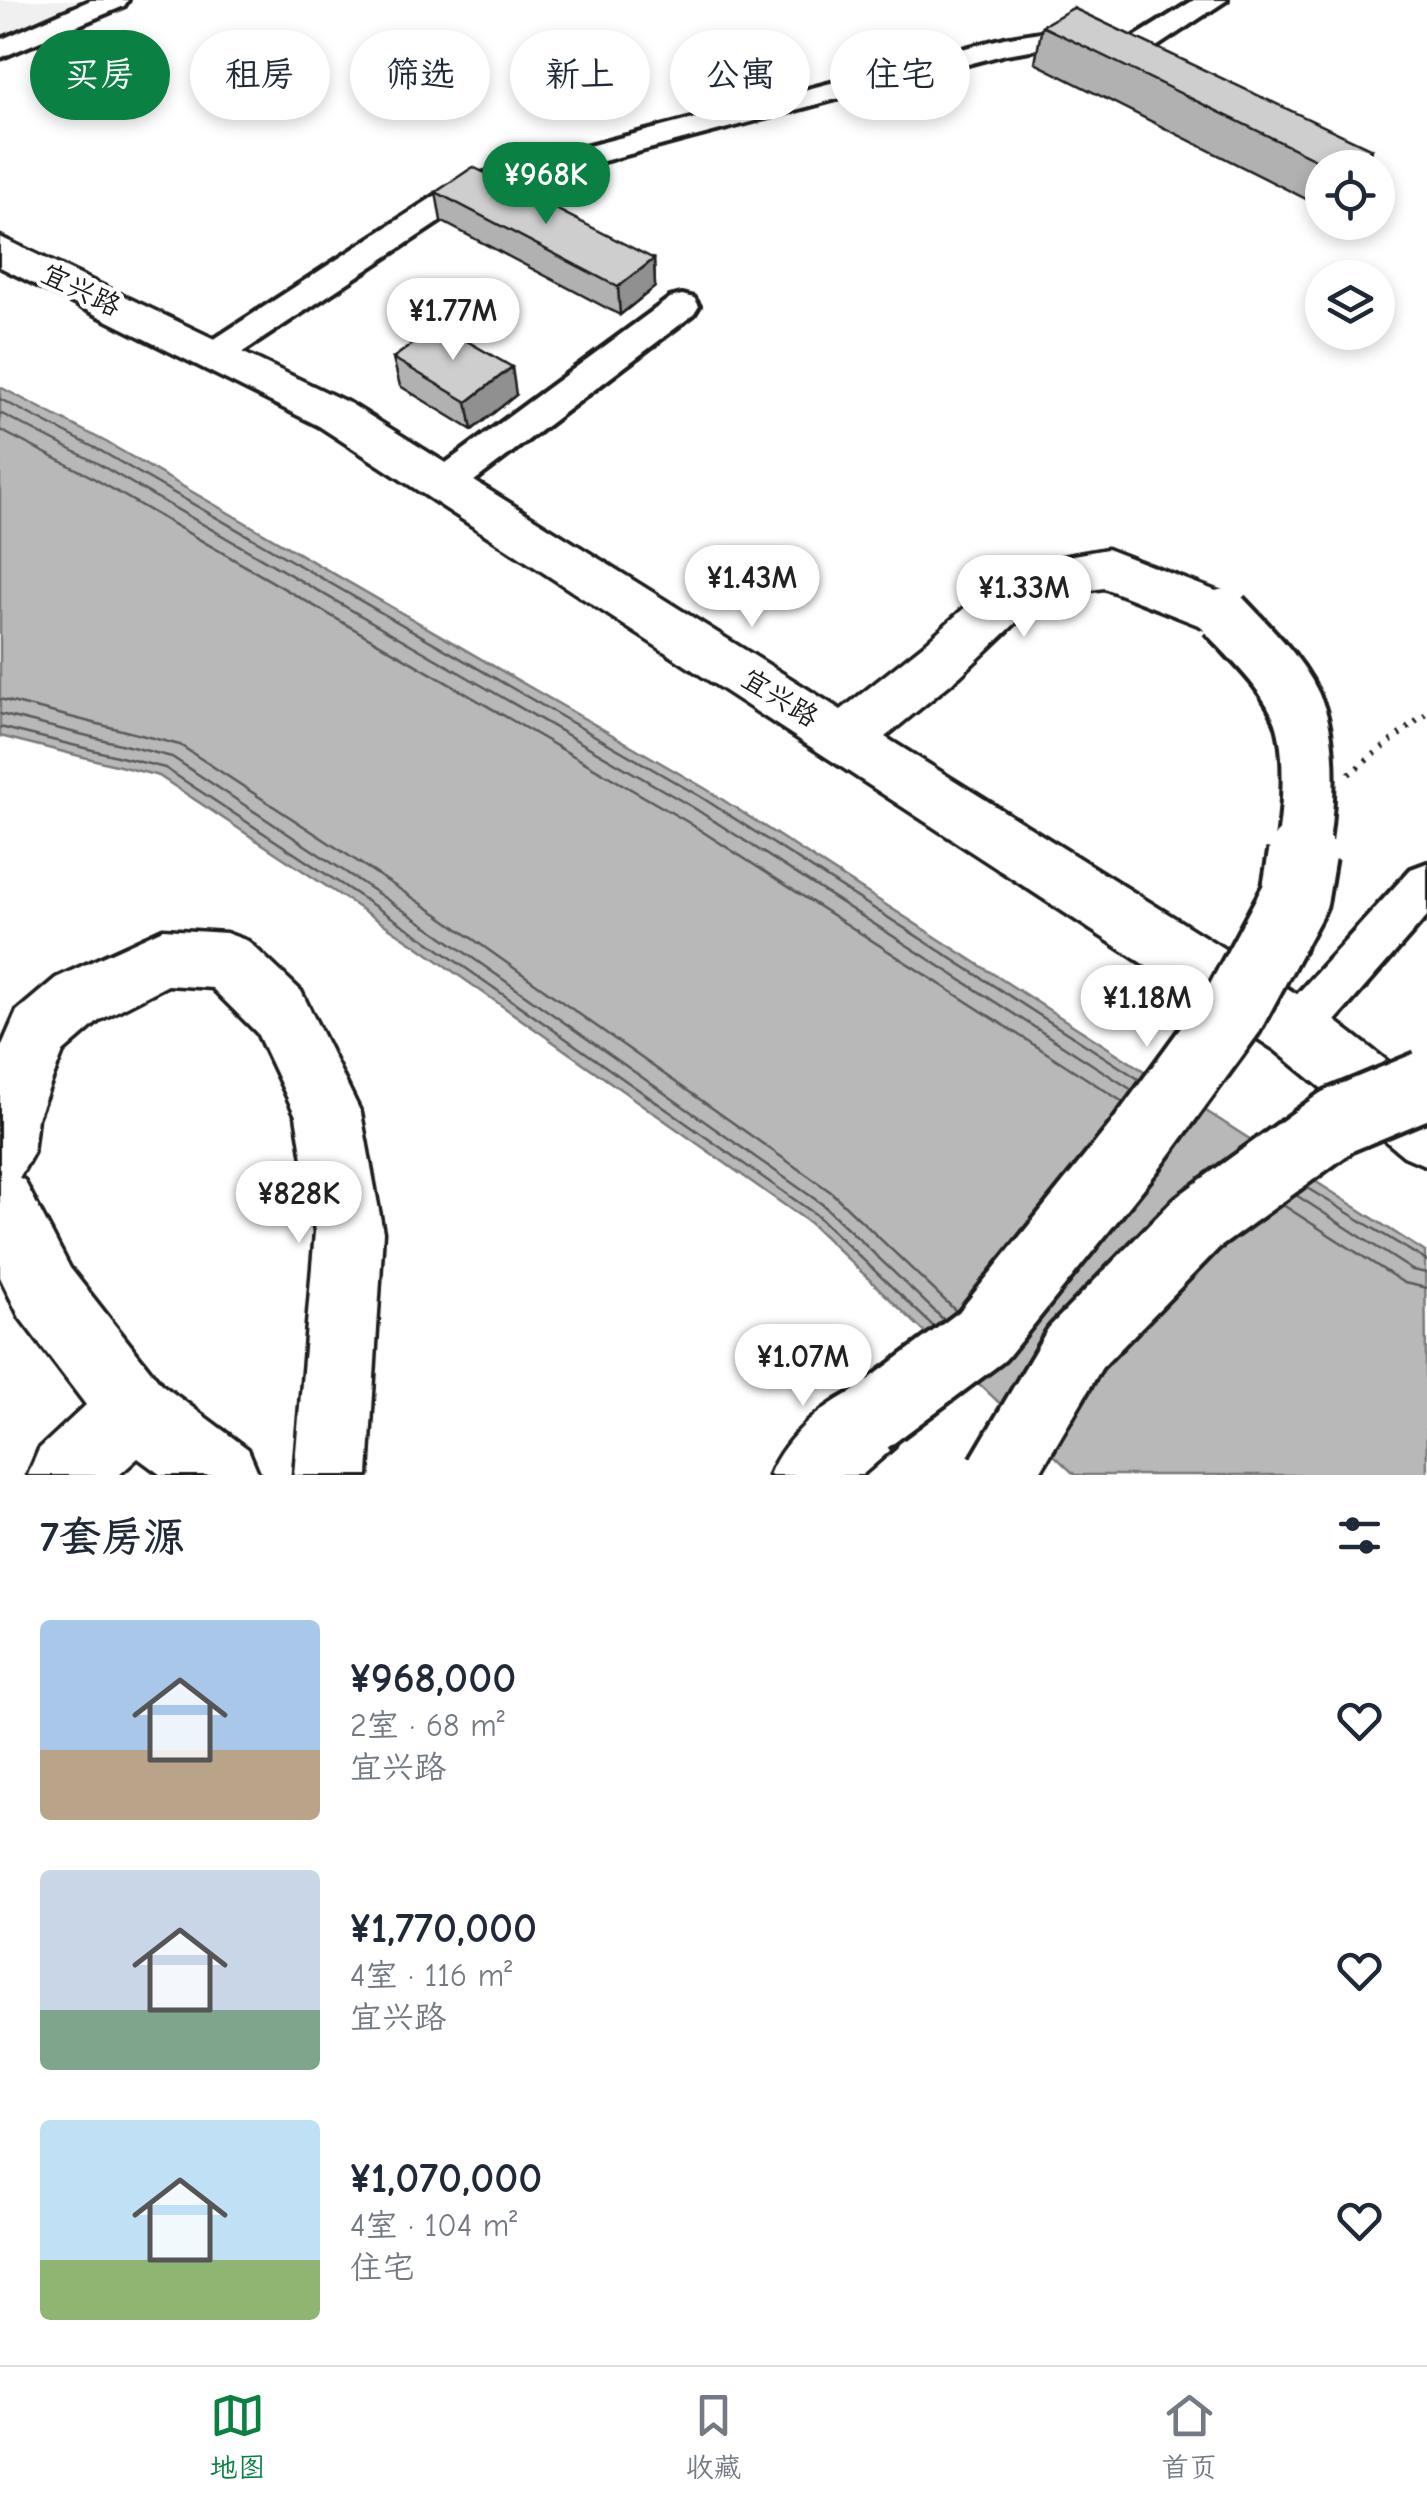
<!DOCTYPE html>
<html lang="zh">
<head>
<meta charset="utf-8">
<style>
  :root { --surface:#fff; --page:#f6f6f7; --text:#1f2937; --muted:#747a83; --line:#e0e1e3; --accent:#0b8043 }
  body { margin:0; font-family:"Comic Neue","LXGW WenKai TC",sans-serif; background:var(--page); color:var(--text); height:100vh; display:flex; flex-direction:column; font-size:38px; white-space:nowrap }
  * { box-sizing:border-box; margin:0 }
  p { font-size:32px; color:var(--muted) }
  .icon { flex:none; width:55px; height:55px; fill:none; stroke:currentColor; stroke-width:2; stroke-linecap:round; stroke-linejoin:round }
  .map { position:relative; height:1475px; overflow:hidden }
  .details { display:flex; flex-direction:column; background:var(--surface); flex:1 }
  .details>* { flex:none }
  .hud { position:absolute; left:30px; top:30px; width:1368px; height:90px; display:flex; gap:20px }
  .tools { position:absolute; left:1305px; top:150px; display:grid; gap:20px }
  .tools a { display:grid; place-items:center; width:90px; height:90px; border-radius:50%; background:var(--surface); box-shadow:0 5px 15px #0003; font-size:50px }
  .price { position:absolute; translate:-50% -85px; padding:0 22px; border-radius:35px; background:#fff; color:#222; font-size:32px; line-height:65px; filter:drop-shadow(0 2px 5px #0008) }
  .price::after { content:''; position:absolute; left:50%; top:60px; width:30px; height:22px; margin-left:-15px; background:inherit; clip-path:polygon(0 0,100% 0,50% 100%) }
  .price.current { background:var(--accent); color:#fff }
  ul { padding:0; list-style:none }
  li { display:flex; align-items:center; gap:30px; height:250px; padding:0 40px }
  li span { display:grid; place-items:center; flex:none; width:280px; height:200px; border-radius:10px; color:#555 }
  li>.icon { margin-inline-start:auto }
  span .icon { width:120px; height:120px; fill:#fffc; stroke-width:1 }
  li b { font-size:42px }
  h2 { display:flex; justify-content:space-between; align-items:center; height:120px; padding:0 40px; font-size:42px }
  .chip { padding:0 35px; border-radius:45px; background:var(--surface); box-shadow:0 5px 15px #0003; font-size:35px; line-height:90px }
  .chip.current { background:var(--accent); color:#fff }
  .tab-bar { display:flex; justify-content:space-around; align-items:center; height:140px; border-top:2px solid var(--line); background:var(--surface); font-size:28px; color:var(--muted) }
  .tab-bar a { display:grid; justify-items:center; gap:5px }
  .tab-bar .current { color:var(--accent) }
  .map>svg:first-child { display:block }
</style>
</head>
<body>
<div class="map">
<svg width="1427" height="1475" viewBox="0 0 1427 1475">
  <rect width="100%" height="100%" fill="#fff"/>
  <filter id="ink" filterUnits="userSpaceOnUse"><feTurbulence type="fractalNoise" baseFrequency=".01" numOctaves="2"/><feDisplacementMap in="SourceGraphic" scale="20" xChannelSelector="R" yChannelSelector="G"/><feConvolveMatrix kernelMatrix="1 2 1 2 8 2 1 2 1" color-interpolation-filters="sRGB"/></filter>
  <g filter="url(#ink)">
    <path fill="#f0f0f0" d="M0 0H87L0 38Z"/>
    <path fill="#b8b8b8" stroke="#7a7a7a" stroke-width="2.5" d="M0 387 106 442 706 789 1425 1252 1427 1475H1075L810 1223 417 946 159 776 0 736Z"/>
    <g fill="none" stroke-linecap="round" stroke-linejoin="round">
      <path stroke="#5a5a5a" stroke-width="2.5" d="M0 399 101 451 701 797 1140 1080
        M0 413 95 462 694 808 1132 1090
        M0 430 88 475 686 821 1123 1102
        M0 699 180 745 439 915 831 1192 956 1311
        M0 714 172 757 430 928 822 1204 944 1320
        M0 727 165 768 423 938 815 1214 934 1327
        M1307 1188 1427 1261
        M1296 1195 1412 1270 1427 1273
        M1283 1205 1404 1283 1427 1288"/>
      <g stroke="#1c1c1c" stroke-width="8">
        <path id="street" d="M91 0H128L124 6 0 58V40Z
          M1194 0H1227L1129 65 1119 68 1061 45 1006 54 483 193 226 363 214 367 202 363 197 355 202 347 461 179 1004 38 1064 28 1117 48Z
          M682 295 694 298 699 306 694 314 457 494 444 498 431 494 425 484 431 474 670 298Z
          M1427 863V916L1314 1045 1297 1052 1280 1045 1273 1029 1280 1013 1411 869Z"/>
      </g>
      <g stroke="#1c1c1c" stroke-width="7">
        <path id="secondary" d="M0 237 351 404 841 710 922 646 1011 566 1107 549 1242 601 1250 615 1242 629 1224 635 1104 588 1043 597 960 676 885 737 1319 1008 1427 1092V1166L1404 1156 1275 1050 319 426 0 267Z
          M163 929 226 933 248 941 301 991 361 1113 383 1232 368 1475H294L315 1232 296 1116 257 1033 212 988 168 985 100 1020 63 1052 37 1118 33 1153 19 1178 24 1180 70 1268 161 1384 248 1449 259 1475H161L138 1458 119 1475H28L39 1449 86 1405 20 1318 0 1277V1050L17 1011 56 978Z
          M868 1384 894 1395 905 1421 894 1447 862 1475H769C786 1434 827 1401 868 1384Z"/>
      </g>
      <path stroke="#1c1c1c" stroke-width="6" stroke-dasharray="2.5 8" stroke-linecap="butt" d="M1349 774 1427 713"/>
      <use href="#street" fill="#fff" fill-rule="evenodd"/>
      <use href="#secondary" fill="#fff" fill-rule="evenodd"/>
      <g stroke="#1c1c1c" stroke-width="59" stroke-linecap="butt">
        <path id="secondary-bridge-far1" d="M1224 615C1252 645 1286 676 1300 715 1313 754 1308 817 1301 856"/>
      </g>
      <g stroke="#1c1c1c" stroke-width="74" stroke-linecap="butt">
        <path id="secondary-bridge" d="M868 1421 982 1336 1136 1145 1231 1015 1295 896 1302 854
          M1000 1475 1075 1348 1197 1223 1338 1121 1427 1084"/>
      </g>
      <use href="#secondary-bridge-far1" stroke="#fff" stroke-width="51"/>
      <use href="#secondary-bridge" stroke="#fff" stroke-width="66"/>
    </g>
    <path fill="#b1b1b1" stroke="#1c1c1c" stroke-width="2.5" d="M1042 26 1363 168H1322V207L1035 63Z
      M436 192 654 259 655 287 620 315 441 221Z
      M393 358 516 395 472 430 400 386Z"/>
    <path fill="#909090" stroke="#1c1c1c" stroke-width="2.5" d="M1372 149 1363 168H1348Z
      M654 259 655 287 620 315 618 287Z
      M512 367 516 395 472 430 467 402Z"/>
    <path fill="#cecece" stroke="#1c1c1c" stroke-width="2.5" d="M1073 8 1372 149 1348 168H1334L1042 26Z
      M473 167 654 259 618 287 436 192Z
      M439 325 512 367 467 402 393 358Z"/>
  </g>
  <g text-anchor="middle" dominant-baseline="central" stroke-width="9" stroke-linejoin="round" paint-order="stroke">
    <g font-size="28" fill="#1c1c1c" stroke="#fff">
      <text transform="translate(81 290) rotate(26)">宜兴路</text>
      <text transform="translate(780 698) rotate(32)">宜兴路</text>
    </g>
  </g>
</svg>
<div class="tools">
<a><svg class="icon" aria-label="locate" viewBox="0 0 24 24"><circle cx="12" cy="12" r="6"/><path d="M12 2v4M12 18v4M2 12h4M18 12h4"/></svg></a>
<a><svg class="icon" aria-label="layers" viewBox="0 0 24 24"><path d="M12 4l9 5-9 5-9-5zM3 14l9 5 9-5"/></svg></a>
</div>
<b class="price current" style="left:546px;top:227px">¥968K</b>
<b class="price" style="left:453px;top:363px">¥1.77M</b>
<b class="price" style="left:752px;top:630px">¥1.43M</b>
<b class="price" style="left:1024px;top:640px">¥1.33M</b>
<b class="price" style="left:1147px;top:1050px">¥1.18M</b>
<b class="price" style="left:299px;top:1246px">¥828K</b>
<b class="price" style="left:803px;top:1409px">¥1.07M</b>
<div class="hud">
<a class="chip current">买房</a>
<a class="chip">租房</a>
<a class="chip">筛选</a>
<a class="chip">新上</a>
<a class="chip">公寓</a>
<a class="chip">住宅</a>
</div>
</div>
<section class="details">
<h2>7套房源<svg class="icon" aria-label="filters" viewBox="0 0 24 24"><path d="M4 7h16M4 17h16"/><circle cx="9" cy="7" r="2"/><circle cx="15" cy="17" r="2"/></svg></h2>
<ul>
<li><span style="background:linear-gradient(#a9c7e8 65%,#b9a48a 0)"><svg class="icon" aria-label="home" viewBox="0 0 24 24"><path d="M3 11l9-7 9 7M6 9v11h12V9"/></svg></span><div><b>¥968,000</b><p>2室 · 68 m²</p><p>宜兴路</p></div><svg class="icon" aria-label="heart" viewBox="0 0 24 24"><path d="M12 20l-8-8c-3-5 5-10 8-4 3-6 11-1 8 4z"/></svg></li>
<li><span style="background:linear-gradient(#c9d6e8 70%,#7fa58c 0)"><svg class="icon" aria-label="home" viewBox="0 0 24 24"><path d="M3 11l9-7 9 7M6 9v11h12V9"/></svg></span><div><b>¥1,770,000</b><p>4室 · 116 m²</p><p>宜兴路</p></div><svg class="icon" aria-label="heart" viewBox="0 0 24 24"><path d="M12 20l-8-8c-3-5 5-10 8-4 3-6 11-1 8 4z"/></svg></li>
<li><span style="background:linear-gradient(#bfe0f5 70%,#8fb573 0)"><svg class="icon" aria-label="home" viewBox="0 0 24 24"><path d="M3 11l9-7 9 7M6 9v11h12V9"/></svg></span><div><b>¥1,070,000</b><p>4室 · 104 m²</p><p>住宅</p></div><svg class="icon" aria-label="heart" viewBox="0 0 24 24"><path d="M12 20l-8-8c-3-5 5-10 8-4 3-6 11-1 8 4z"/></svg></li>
</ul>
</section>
<nav class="tab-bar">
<a class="current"><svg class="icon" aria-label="map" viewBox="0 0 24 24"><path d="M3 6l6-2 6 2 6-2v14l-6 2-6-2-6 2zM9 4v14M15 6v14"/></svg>地图</a>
<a><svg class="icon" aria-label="saved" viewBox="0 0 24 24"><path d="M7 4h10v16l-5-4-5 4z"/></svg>收藏</a>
<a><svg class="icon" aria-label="home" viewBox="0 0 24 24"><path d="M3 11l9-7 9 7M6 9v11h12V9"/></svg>首页</a>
</nav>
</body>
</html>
